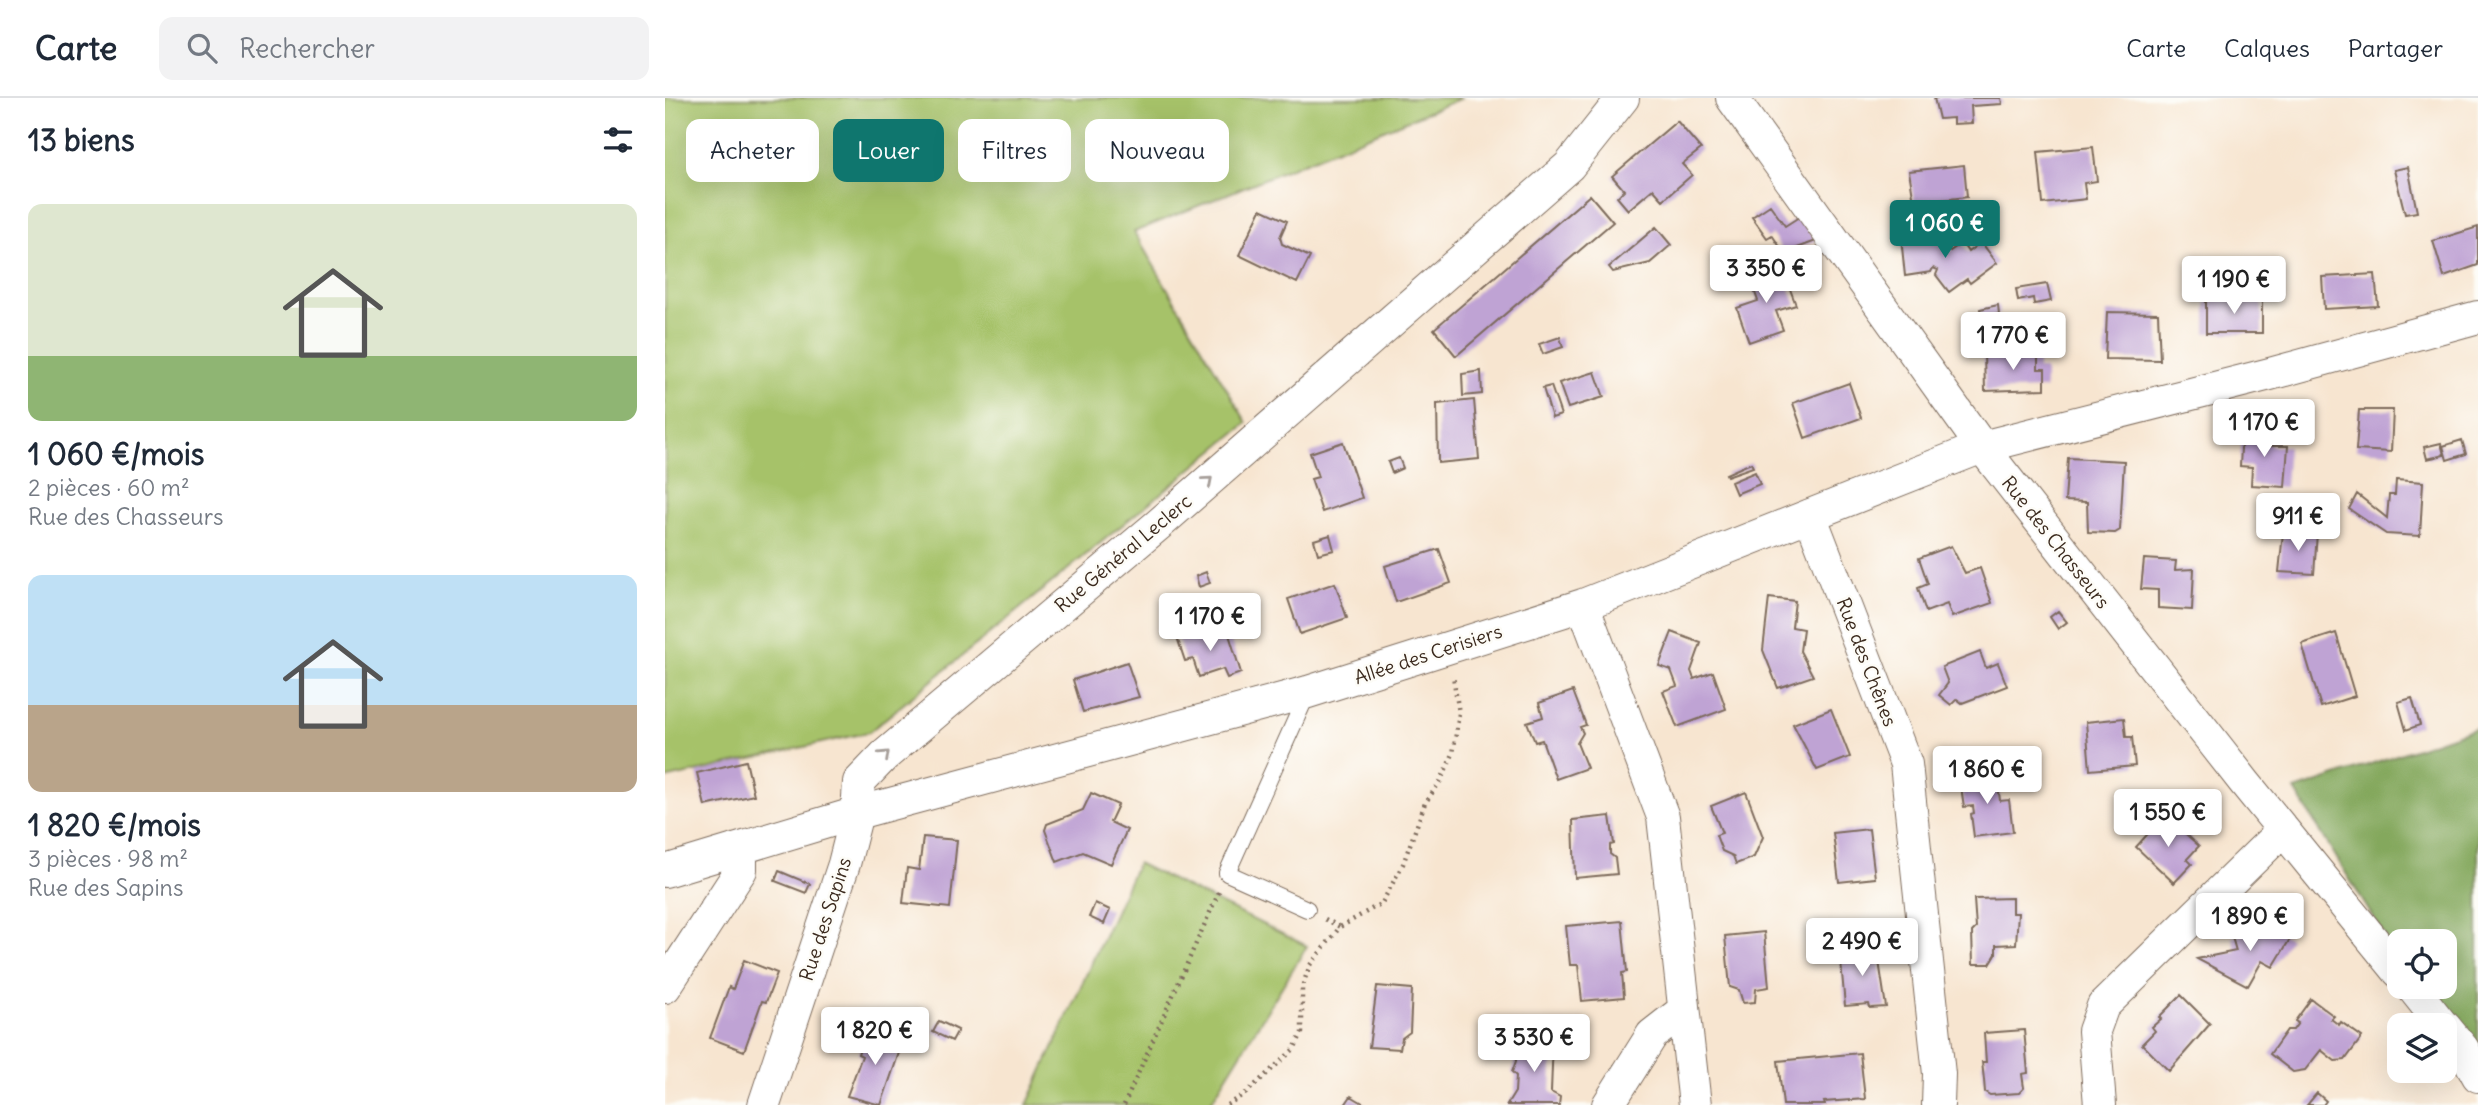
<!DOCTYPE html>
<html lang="fr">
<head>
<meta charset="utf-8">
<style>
  :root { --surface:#fff; --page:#f2f2f3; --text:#1f2937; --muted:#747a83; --line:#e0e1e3; --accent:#0f766e }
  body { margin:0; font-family:Delius,sans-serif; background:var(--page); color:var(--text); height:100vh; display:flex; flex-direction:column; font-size:26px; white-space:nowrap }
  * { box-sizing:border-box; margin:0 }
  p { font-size:23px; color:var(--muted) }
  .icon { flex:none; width:38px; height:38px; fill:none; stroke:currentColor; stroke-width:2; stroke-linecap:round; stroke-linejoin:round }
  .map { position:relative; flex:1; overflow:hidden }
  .side { display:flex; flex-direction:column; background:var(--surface); width:665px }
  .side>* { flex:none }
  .top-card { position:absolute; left:21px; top:21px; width:665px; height:63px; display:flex; gap:14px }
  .tools { position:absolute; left:1722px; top:831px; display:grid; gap:14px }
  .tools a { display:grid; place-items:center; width:70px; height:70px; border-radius:14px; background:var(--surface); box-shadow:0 7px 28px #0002; font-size:35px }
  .price { position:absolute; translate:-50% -60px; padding:0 16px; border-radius:7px; background:#fff; color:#222; font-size:23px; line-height:46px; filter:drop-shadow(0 2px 4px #0008) }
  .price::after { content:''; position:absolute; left:50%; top:42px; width:21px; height:16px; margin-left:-10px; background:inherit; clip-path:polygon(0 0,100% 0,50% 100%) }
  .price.selected { background:var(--accent); color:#fff }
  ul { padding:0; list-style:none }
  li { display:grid; align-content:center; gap:14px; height:371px; padding:0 28px }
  li span { display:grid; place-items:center; height:217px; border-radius:14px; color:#555 }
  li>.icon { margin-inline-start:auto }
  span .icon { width:126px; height:126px; fill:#fffc; stroke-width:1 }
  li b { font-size:30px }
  h2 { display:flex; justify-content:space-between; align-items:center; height:84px; padding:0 28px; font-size:30px }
  .chip { padding:0 24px; border-radius:14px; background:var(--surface); box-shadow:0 7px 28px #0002; font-size:24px; line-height:63px }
  .chip.selected { background:var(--accent); color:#fff }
  header { display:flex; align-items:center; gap:42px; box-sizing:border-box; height:98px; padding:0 35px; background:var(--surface); border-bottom:2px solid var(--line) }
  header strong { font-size:33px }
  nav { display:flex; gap:38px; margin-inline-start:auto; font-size:24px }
  .search { width:490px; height:63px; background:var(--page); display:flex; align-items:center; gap:18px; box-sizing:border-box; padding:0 24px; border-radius:14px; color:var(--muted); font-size:26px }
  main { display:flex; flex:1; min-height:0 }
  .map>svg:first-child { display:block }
</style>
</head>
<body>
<header>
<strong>Carte</strong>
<div class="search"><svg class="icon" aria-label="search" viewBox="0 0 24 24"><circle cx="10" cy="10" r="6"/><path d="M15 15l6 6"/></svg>Rechercher</div>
<nav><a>Carte</a><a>Calques</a><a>Partager</a></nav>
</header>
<main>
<section class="side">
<h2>13 biens<svg class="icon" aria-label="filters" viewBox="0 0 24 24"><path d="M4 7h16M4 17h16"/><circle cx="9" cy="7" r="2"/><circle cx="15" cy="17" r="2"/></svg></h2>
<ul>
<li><span style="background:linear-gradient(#dfe7d0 70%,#8fb573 0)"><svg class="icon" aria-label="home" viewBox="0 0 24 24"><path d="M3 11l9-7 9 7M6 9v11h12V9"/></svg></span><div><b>1 060 €/mois</b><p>2 pièces · 60 m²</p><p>Rue des Chasseurs</p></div></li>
<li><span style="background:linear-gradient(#bfe0f5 60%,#b9a48a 0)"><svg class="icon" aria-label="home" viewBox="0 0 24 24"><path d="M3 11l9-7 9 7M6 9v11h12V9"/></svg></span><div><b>1 820 €/mois</b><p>3 pièces · 98 m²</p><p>Rue des Sapins</p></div></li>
</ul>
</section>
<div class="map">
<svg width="1813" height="1007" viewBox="0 0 1813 1007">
  <rect width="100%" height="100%" fill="#fdfcf7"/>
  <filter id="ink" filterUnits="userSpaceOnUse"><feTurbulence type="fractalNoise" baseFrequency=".0143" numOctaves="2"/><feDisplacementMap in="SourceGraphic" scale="14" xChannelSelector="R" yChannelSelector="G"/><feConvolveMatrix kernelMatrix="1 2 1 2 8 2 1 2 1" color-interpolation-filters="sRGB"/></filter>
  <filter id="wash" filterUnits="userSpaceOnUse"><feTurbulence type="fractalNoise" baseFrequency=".00686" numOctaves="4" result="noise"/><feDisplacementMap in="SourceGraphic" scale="28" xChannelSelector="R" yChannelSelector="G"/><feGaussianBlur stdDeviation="1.57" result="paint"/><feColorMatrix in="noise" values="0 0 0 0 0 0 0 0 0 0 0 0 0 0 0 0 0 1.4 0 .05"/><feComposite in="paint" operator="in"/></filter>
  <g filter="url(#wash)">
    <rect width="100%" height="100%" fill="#f7e5d0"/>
    <path fill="#a6c269" stroke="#707644" stroke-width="2" d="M0 0H797L469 134 582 325 204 634 0 681Z
      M472 765 642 848 544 1007H362Z"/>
    <path fill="#84a85d" stroke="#60693e" stroke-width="2" d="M1813 629V989L1751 889H1780V844H1734V862L1630 692Z"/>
    <g id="blocks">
      <path fill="#bfa3d4" d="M1269 0H1336L1337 6 1306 8 1307 25 1288 26V20L1274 21Z
        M1012 23 1036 51 1017 66 1027 77 998 102 988 91 963 112 952 99 959 92 947 78Z
        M1428 49 1432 83 1419 85 1421 101 1378 106 1373 54Z
        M1299 67 1302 99 1276 102 1277 114 1251 116 1244 73Z
        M1743 69 1752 114 1740 116 1729 72Z
        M925 97 948 124 791 258 769 231Z
        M1105 107 1120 128 1134 119 1151 143 1119 155 1107 137 1102 140 1087 119Z
        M596 111 622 123 615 139 617 146 645 159 632 185 574 157Z
        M991 129 1006 147 985 165 948 174 944 169Z
        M1813 129V167L1779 179 1768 143Z
        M1277 134 1279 150 1285 153 1297 145 1303 154 1316 144 1332 165 1305 185 1302 181 1284 194 1271 177 1273 172 1268 170 1266 174 1240 178 1236 139Z
        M1117 170 1131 207 1111 213 1118 232 1084 244 1072 210 1093 203 1085 181Z
        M1710 176 1713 208 1659 211 1657 179Z
        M1382 186 1386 203 1369 206 1368 200 1353 203 1351 191Z
        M1541 201H1597V235H1541Z
        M1333 207 1334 216 1316 219 1315 211Z
        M1442 214 1493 215 1495 262 1440 261Z
        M895 239 898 249 878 256 874 246Z
        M1373 253V271H1380V291L1320 293 1319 255Z
        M816 273 817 296 798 298 797 276Z
        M930 274 939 299 903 310 894 285Z
        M1184 285 1196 320 1140 340 1128 305Z
        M886 288 896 317 887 320 878 290Z
        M809 302 814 361 773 365 772 306Z
        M1694 312H1728L1726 354 1691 352Z
        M1577 333 1606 335 1605 348H1623L1620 389 1586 387 1587 369 1575 368Z
        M1797 342 1801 356 1782 362 1778 348Z
        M678 344 697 400 657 414 646 381 653 379 645 355Z
        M1776 345 1779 357 1762 361 1759 349Z
        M734 360 738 370 727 375 723 364Z
        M1403 360 1459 363 1455 432 1450 435 1423 434 1422 404 1400 403Z
        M1086 365 1088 369 1062 378 1061 376Z
        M1090 374 1095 386 1071 396 1066 384Z
        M1731 382 1758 384 1755 438 1721 436 1684 411 1692 396 1722 420 1724 397H1730Z
        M1638 434 1652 435 1649 476 1614 474 1618 435Z
        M665 437 669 452 653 456 649 442Z
        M1286 448 1300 475 1315 470 1327 505 1287 519 1282 506 1261 514 1253 490 1263 486 1254 460Z
        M774 451 786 485 731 504 720 468Z
        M1479 461 1511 463 1510 472 1529 471 1527 512 1493 510V492L1476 491Z
        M541 474 545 485 534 489 531 478Z
        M670 485 682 520 635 536 623 501Z
        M1104 500 1130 503 1127 529 1138 531 1135 553 1148 578 1113 590 1098 552Z
        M1393 513 1402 524 1393 531 1385 519Z
        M562 530 576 575 562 580 558 571 534 579 528 561 520 563 512 539 529 533 532 540Z
        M1007 534 1036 545 1026 573 1029 581 1048 574 1061 611 1012 629 998 593 1012 588 1006 572 994 568Z
        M1671 535 1690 598 1656 609 1637 546Z
        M1315 554 1321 570 1333 565 1342 588 1297 605 1292 601 1286 607 1274 597 1283 585 1277 569Z
        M462 564 474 599 418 614 408 582Z
        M908 593 921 627 915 629 918 635 912 645 922 670 891 681 877 642 870 644 862 624 878 619 874 605Z
        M1747 600 1755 627 1741 632 1733 604Z
        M1166 611 1185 659 1152 672 1128 626Z
        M1459 620 1461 639H1467L1470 668 1425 672 1421 624Z
        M81 663 89 697 40 708 32 675Z
        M1332 677 1335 703 1344 702 1348 734 1309 739 1306 716 1309 715 1308 708 1299 709 1295 682Z
        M1081 694 1098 739 1089 759 1071 766 1068 758 1057 753 1051 737 1057 735 1046 708Z
        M426 695 453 707 445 724 462 732 446 766 418 754 392 764 380 732 382 726 418 712Z
        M1500 717 1534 748 1522 761 1527 766 1509 785 1471 749Z
        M945 718 949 746 945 747V756L950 760 952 776 910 780 908 722Z
        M1204 731 1210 780 1174 784 1168 735Z
        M258 739 292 742 285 810 238 805 242 770 254 772Z
        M114 773 145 786 141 795 110 783Z
        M1347 800V815H1353L1351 846 1331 847V856L1325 866H1308L1307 834 1311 830 1309 801Z
        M430 805 445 812 439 826 424 819Z
        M1590 821 1625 841 1608 869 1597 863 1583 888 1532 861 1571 853 1567 839 1581 836Z
        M957 823 962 874 957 875 959 899 917 903 913 867H905L901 828Z
        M1099 834 1104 889 1091 891 1090 904 1078 905 1074 892 1065 889 1060 838Z
        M1212 850 1221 909 1205 910 1204 906 1180 908 1175 853Z
        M79 862 112 875 101 904 97 903 79 953 45 940 64 889 68 891Z
        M712 888 747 891 745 934 737 940 735 951 704 949Z
        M1516 897 1545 926 1504 973 1477 946 1490 933 1487 929 1496 921 1494 919Z
        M1646 901 1669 918 1666 921 1674 927 1676 924 1697 939 1680 962 1670 963 1656 952 1640 972 1628 974 1605 956 1622 932H1628L1633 925 1630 923Z
        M274 923 293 932 287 943 268 934Z
        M202 930 238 943 216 1007 182 998 197 958 193 956Z
        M1359 932 1363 975 1357 976 1359 990 1354 995 1325 997 1320 994 1319 982 1317 964H1321L1319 935Z
        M852 941 888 942 886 994 895 999 894 1007H842L850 994 851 978 847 974 851 963Z
        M1195 955 1200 1001 1159 1004 1160 1007H1118L1113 963Z
        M1652 995 1661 1003 1658 1007H1642Z
        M686 998 701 1007H680Z"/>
    </g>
  </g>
  <g filter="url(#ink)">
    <use href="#blocks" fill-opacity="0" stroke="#7d6b5c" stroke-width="2"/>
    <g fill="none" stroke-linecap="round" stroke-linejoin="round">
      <g stroke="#7d6b5c" stroke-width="18">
        <path id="lane" d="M642 811 562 775 643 594"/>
      </g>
      <g stroke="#7d6b5c" stroke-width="34">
        <path id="street" d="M1067 0 1317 349 1580 685 1734 874
          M1145 417 1241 666 1274 976 1273 1007
          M918 507 998 719 1030 1007
          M0 773 76 750
          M0 889 76 772V750L192 715 643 594 918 507 1317 349 1605 276 1813 219
          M1747 889 1778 928
          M1780 929 1798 951 1813 978
          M99 1007 179 766 192 715 194 684 219 658 493 427 904 68 958 0
          M943 1007 987 937 1019 912
          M1435 1007 1429 933 1438 908 1618 732"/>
      </g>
      <path stroke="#7d6b5c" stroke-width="4.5" stroke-dasharray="2 5" stroke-linecap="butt" d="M660 821 675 829
        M459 1007 554 794
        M562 1007 581 995 629 951 637 935V889L645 867 675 829 717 805 738 766 760 705 775 684 788 656 794 615 788 578"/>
      <use href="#lane" stroke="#fff" stroke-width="16"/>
      <use href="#street" stroke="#fff" stroke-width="32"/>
    </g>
    <defs><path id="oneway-chevron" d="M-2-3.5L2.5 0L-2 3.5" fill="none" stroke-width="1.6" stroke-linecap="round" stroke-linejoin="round" transform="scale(1.75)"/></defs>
    <g stroke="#a79f9a">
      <use href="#oneway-chevron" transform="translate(543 383) rotate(-41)"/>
      <use href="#oneway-chevron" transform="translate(220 657) rotate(-43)"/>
    </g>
  </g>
  <g text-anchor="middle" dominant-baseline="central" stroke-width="5" stroke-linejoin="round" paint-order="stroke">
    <g font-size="19" fill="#3b2a1e" stroke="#fdfcf7">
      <text transform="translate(1391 444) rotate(52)">Rue des Chasseurs</text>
      <text transform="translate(458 455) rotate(-40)">Rue Général Leclerc</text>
      <text transform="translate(763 556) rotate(-18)">Allée des Cerisiers</text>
      <text transform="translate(1202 564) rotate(69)">Rue des Chênes</text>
      <text transform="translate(160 821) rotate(-72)">Rue des Sapins</text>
    </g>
  </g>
</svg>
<div class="tools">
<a><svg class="icon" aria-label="locate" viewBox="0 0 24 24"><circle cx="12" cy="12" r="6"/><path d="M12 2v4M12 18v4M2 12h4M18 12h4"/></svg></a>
<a><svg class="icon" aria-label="layers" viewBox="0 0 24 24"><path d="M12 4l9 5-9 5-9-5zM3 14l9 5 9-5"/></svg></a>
</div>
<b class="price selected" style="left:1280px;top:162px">1 060 €</b>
<b class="price" style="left:1101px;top:207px">3 350 €</b>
<b class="price" style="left:1569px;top:218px">1 190 €</b>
<b class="price" style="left:1348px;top:274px">1 770 €</b>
<b class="price" style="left:1599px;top:361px">1 170 €</b>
<b class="price" style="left:1633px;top:455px">911 €</b>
<b class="price" style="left:545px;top:555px">1 170 €</b>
<b class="price" style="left:1322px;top:708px">1 860 €</b>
<b class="price" style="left:1503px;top:751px">1 550 €</b>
<b class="price" style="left:1585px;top:855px">1 890 €</b>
<b class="price" style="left:1197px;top:880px">2 490 €</b>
<b class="price" style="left:210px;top:969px">1 820 €</b>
<b class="price" style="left:869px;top:976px">3 530 €</b>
<div class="top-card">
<a class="chip">Acheter</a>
<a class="chip selected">Louer</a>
<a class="chip">Filtres</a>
<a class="chip">Nouveau</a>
</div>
</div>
</main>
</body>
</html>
